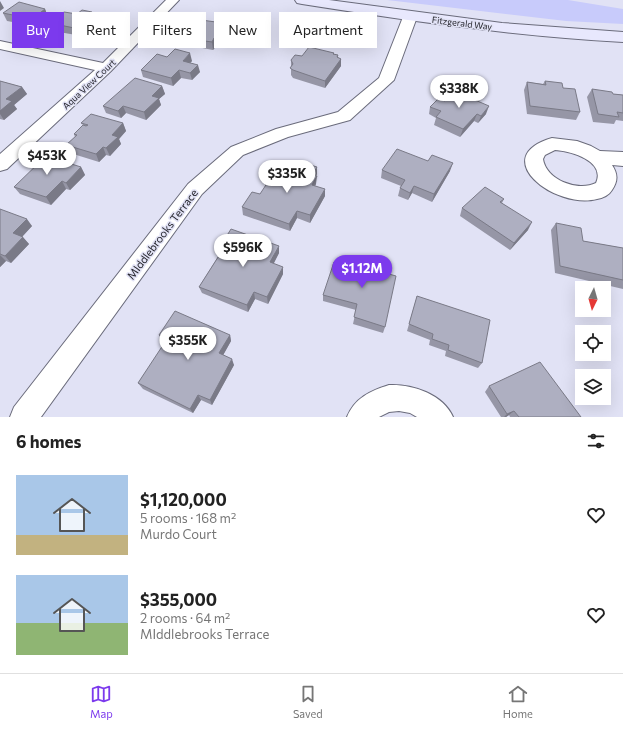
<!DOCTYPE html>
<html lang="en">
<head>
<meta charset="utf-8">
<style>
  :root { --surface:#fff; --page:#f6f6f6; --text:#222; --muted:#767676; --line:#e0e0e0; --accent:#7c3aed }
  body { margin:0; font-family:Commissioner,sans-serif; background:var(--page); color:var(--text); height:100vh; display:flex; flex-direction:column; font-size:15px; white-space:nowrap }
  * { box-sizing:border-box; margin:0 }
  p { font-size:13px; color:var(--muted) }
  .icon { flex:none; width:22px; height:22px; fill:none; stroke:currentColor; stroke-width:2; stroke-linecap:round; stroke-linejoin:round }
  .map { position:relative; height:417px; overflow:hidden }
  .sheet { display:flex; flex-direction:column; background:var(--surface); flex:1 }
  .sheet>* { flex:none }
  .hud { position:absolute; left:12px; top:12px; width:400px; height:36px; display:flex; gap:8px }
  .needle { width:26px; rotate:185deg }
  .buttons { position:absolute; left:575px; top:281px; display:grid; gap:8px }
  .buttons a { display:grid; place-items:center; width:36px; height:36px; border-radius:0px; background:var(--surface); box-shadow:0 4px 16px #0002; font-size:20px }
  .price { position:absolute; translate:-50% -34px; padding:0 9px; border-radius:14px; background:#fff; color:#222; font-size:13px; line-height:26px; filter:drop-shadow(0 1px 2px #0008) }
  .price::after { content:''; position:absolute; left:50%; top:24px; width:12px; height:9px; margin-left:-6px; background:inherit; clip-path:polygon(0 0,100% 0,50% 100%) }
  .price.on { background:var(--accent); color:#fff }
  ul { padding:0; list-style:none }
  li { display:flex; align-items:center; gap:12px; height:100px; padding:0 16px }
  li span { display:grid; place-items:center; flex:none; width:112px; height:80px; border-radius:0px; color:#555 }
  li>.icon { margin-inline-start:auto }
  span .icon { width:48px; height:48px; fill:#fffc; stroke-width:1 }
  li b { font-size:17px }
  h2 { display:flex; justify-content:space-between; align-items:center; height:48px; padding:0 16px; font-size:17px }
  .tag { padding:0 14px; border-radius:0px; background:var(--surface); box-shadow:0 4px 16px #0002; font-size:14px; line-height:36px }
  .tag.on { background:var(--accent); color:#fff }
  .menu { display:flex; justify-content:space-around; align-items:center; height:56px; border-top:1px solid var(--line); background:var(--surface); font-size:11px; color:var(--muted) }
  .menu a { display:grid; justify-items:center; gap:2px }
  .menu .on { color:var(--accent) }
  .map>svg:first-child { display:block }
</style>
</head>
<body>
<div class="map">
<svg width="623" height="417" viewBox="0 0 623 417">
  <rect width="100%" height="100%" fill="#e1e2f5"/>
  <path fill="#c8cbfb" d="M387 0H568L623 9V24L566 21Z"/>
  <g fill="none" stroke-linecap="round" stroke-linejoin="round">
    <g stroke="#6a6b7b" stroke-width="2">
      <path id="street" d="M166 0H179L111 71 7 169 0 171V154L95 70 0 49V41L103 63Z
        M410 13 415 14 417 17 394 80 350 120 288 137 243 155 202 194 41 417H10L14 407 188 184 231 147 276 129 338 112 379 78 403 17 405 14Z
        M552 138 577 141 591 146 600 151 623 152V166L612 165C618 174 618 181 612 190 609 195 603 198 597 199 555 210 487 157 552 138ZM555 150C571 151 606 161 596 183 578 192 546 180 543 159L545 155Z
        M389 385C412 384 443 394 453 417H417L410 413 399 411 389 412 379 417H347C355 398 370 391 389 385Z"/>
    </g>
    <g stroke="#6a6b7b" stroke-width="2">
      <path id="secondary" d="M295 0H329L502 23 623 32V42C515 36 409 21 302 4L297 3Z"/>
    </g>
    <use href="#street" fill="#fff" fill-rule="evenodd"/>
    <use href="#secondary" fill="#e8e8fd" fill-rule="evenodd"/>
  </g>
  <path fill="#9696a6" d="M45 9 48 17 35 26 7 21 3 13Z
    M77 14 94 15 98 23 82 36 53 31 50 23Z
    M188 26 224 30 223 32 224 39 219 46H216L213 50 186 45 184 38 189 31Z
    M334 54 338 58 341 59V66L325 88 293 78 291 75V60L302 56Z
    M167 57 192 61 190 63 200 72 192 80 181 78 173 86 143 77 141 70Z
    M0 81 22 87 27 94 14 105 17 109 4 120 0 119Z
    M545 81 563 88 580 112 576 120 527 114 524 90 527 82 543 84Z
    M162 86 165 94 159 99 161 105 146 120 126 113 121 118 106 113 103 106Z
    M592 89 613 94 623 95V121L616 120 614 124 593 122 587 97Z
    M445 101 486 114 478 123 474 121 460 137 434 125 436 118 429 114 430 107Z
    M81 123H123L126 131 119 139 121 144 110 156 106 155 99 162 70 153 66 145 75 137 74 134 83 125Z
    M81 167 85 175 70 190 66 189 51 205 20 194 14 187Z
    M291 169 317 174 316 176V184L315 186 325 196 310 223 297 218 290 231 243 215 242 207 260 194Z
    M382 170 450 171 432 202 412 193 408 200 398 196 400 188 401 186 381 178Z
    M504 199 502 203 528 230 510 250 460 216 462 208Z
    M0 209 32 226 22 237 29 244 11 263 6 261 0 267Z
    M556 223 583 241 623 248V289L555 273 551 230Z
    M218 250 279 253 273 264 283 274 268 304 255 299 248 312 202 293 199 287 219 255Z
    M348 266 371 270 385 327 383 333 353 324 356 310 323 301V295Z
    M417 296 482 363 478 368 445 356 446 351 429 345 430 340 407 331Z
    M159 335H230L231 341 223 355 234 365 212 405 201 400 193 413 143 389 138 383 165 343 162 341Z
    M489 386 580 417H510L509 415 506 417H501L485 392Z"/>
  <path fill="#7a7a87" d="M0 1 4 8 0 11Z
    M45 9 48 17 35 26 32 19Z
    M92 12 94 16 95 15 98 23 82 36 79 29 90 14Z
    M223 23 224 30 218 39 217 31Z
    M223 32 224 39 219 46 218 39Z
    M214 38 216 46 213 50 212 42Z
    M190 53 192 61 185 68 183 61Z
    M338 55V63L341 59V66L325 88V81Z
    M198 65 200 72 192 80 190 73Z
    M179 70 181 78 173 86 171 78Z
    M162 86 165 94 159 99 161 105 146 120 144 112 152 96Z
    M22 87 27 94 14 105 17 109 4 120 0 114V111L6 99Z
    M123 106 126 113 121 118 118 111Z
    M489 106 486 114 478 123 481 116Z
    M477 114 474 121 460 137 463 129Z
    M123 123 126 131 119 139 121 144 110 156 106 148 112 135Z
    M103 147 106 155 99 162 96 154Z
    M453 163 450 171 432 202 434 194Z
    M81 167 85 175 70 190 66 183Z
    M317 167V174L312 182V175Z
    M317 176 316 184 312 192V185Z
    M62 181 66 189 51 205 46 197Z
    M414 186 412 193 408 200 410 193Z
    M325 189V196L310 223V215Z
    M297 211V218L290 231 289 224Z
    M27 219 32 226 19 240 13 233Z
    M532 222 528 230 510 250 514 243Z
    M23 237 29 244 11 263 5 256Z
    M279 246V253L271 269 270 262Z
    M0 255 6 261 0 267Z
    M283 267V274L268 304 267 297Z
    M254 292 255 299 248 312 247 305Z
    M230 335 231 341 221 359 219 353Z
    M232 359 234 365 212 405 210 400Z
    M198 395 201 400 193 413 190 409Z
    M514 411 509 415 506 417H504L507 414Z"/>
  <path fill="#aeafc1" stroke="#7a7a87" d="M19 2 45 9 32 19 3 13Z
    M82 10 92 12 90 14 95 15 79 29 50 23 64 12 77 14Z
    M194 19 223 23 217 31 223 32 218 39 214 38 212 42 184 38 192 27 188 26Z
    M309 47 334 53 333 54 338 55 337 57 341 59 325 81 293 70 290 68 293 64 291 60 295 55 302 56Z
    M175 49 190 53 183 61 198 65 190 73 179 70 171 78 141 70 157 54 167 57Z
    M135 78 162 86 152 96 159 98 144 112 123 106 118 111 103 106Z
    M0 81 22 87 6 99 12 101 0 111Z
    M545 81 562 83 563 88 575 89 580 112 530 106 527 82 546 85Z
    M592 89 612 92 613 94 623 95V113L617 112 619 117 598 114Z
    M454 91 489 106 481 116 477 114 463 129 436 117 441 111 430 107 439 98 445 101Z
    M91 114 123 123 112 135 118 137 106 148 103 147 96 154 66 145 77 135 74 134 83 125 86 126 88 125 81 123Z
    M397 149 428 161 432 155 453 163 434 194 414 186 410 193 400 188 405 180 382 170Z
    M46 156 81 167 66 183 62 181 46 197 14 187Z
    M297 161 317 167 312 175 317 176 312 185 325 189 310 215 297 211 289 224 242 207 252 192 260 194 279 165 291 169Z
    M485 187 504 199 500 202 532 222 514 243 462 208Z
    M0 209 27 219 13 233 23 237 5 256 0 254Z
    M556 223 581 228 583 241 623 248V280L560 266Z
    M231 229 279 246 270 262 283 267 267 297 254 292 247 305 199 287 222 251 218 250Z
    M351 256 373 261 371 269 396 276 385 327 354 317 357 304 323 295 334 262 348 266Z
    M417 296 490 320 482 363 448 350 449 345 432 339 433 334 409 324Z
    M175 311 230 335 219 353 232 359 210 400 198 395 190 409 138 383 167 339 159 335Z
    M540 362 581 417H519L514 411 507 414 489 386Z"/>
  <g text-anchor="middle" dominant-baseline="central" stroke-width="3" stroke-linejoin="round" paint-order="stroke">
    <g font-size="9" fill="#26262d" stroke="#e1e2f5">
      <text transform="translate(462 23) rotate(7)">Fitzgerald Way</text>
      <text transform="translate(89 84) rotate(-43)">Aqua View Court</text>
    </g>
    <g font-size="11" fill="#26262d" stroke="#e1e2f5">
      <text transform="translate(162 234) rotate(-53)">MIddlebrooks Terrace</text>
    </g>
  </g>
</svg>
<div class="buttons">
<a><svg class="needle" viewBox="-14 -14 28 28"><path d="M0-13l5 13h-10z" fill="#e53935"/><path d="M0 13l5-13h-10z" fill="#767676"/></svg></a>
<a><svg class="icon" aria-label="locate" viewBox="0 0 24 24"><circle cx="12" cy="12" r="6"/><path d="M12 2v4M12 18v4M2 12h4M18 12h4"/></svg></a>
<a><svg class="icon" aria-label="layers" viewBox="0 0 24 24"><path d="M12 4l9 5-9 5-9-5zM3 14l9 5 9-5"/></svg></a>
</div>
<b class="price" style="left:459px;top:109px">$338K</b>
<b class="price" style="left:47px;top:176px">$453K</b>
<b class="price" style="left:287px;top:194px">$335K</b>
<b class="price" style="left:243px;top:268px">$596K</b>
<b class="price on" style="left:362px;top:289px">$1.12M</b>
<b class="price" style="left:188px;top:361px">$355K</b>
<div class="hud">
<a class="tag on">Buy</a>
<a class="tag">Rent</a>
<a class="tag">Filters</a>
<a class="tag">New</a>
<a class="tag">Apartment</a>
</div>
</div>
<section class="sheet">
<h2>6 homes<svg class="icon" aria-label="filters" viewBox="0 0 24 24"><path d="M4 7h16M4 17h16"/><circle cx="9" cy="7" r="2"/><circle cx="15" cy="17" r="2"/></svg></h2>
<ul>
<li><span style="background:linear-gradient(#a9c7e8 75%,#c2b280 0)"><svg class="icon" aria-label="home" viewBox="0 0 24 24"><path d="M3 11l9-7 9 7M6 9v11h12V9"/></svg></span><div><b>$1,120,000</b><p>5 rooms · 168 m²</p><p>Murdo Court</p></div><svg class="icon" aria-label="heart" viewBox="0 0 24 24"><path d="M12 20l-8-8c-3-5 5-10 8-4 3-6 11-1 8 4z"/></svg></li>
<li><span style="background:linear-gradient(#a9c7e8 60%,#8fb573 0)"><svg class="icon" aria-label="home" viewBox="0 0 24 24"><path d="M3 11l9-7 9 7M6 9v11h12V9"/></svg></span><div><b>$355,000</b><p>2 rooms · 64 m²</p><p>MIddlebrooks Terrace</p></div><svg class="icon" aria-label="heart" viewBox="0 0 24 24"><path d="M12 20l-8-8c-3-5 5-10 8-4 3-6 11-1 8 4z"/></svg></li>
</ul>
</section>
<nav class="menu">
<a class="on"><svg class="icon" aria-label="map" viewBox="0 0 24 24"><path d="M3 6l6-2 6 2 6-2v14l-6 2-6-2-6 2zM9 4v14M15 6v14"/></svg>Map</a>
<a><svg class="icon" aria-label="saved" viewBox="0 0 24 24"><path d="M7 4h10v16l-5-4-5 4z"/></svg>Saved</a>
<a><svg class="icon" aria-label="home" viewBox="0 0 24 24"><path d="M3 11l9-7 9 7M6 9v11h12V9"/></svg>Home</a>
</nav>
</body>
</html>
